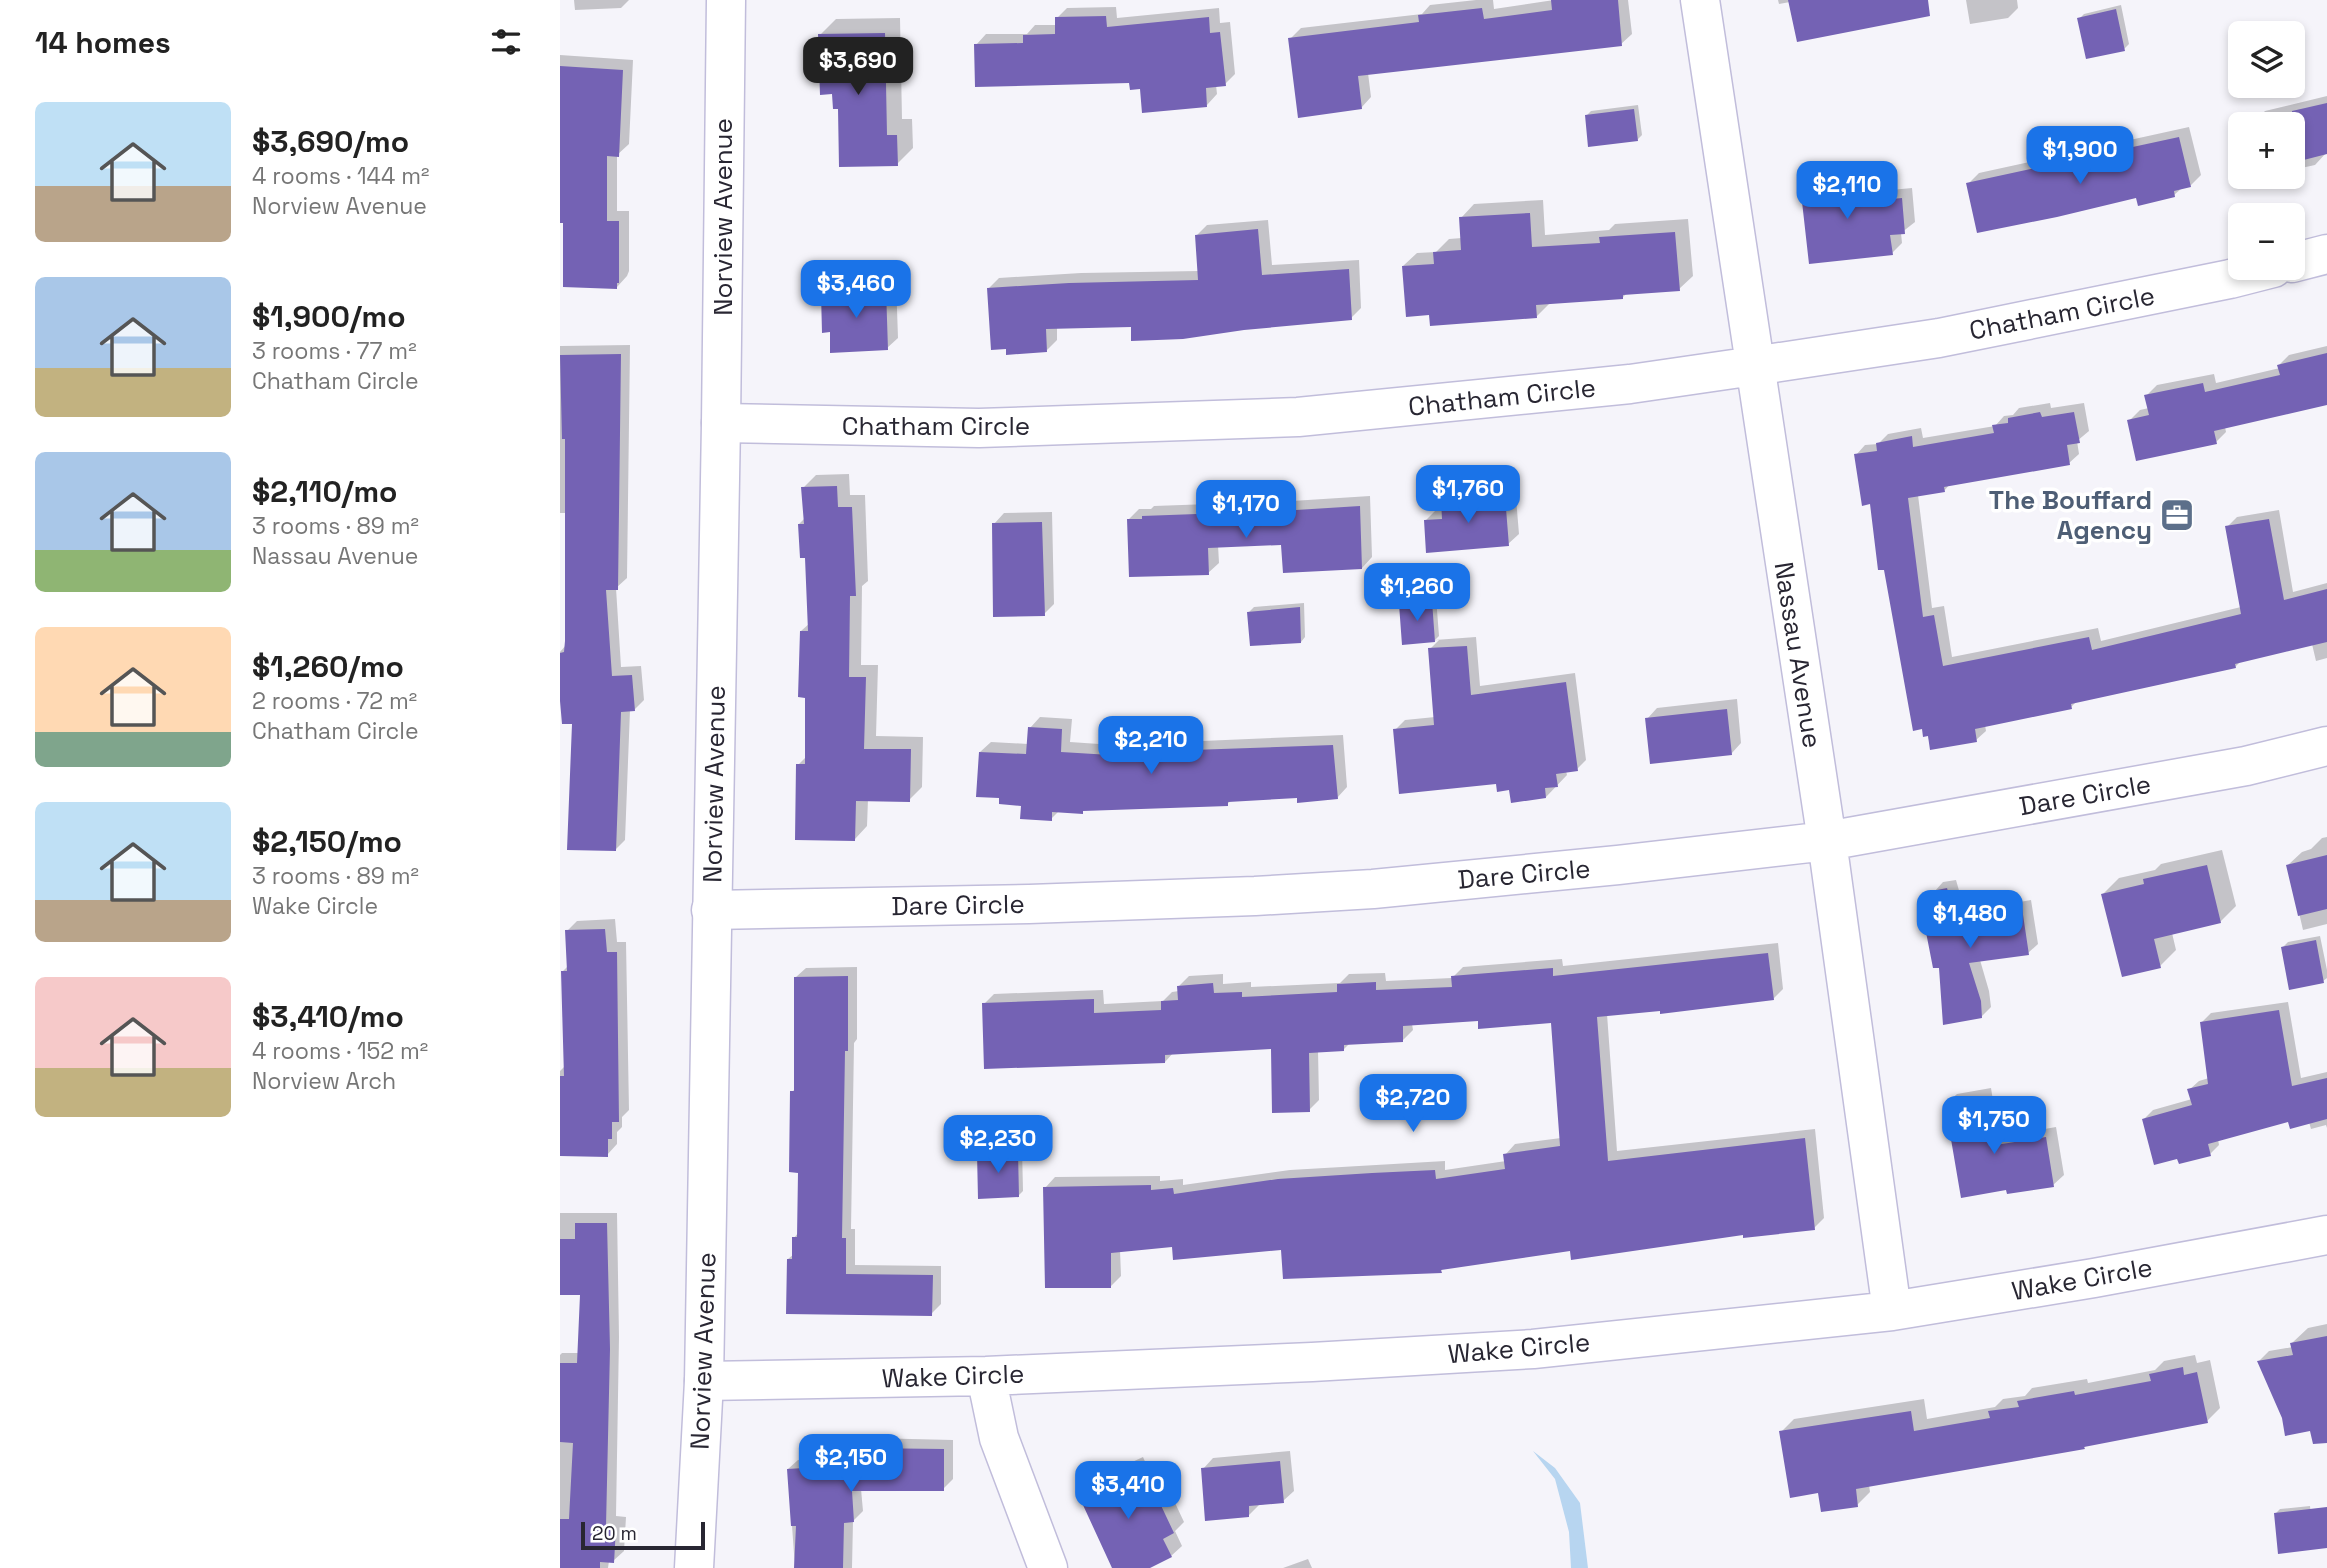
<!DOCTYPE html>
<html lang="en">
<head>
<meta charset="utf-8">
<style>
  :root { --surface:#fff; --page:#f6f6f6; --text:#222; --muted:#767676; --accent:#1a73e8 }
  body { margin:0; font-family:"Space Grotesk",sans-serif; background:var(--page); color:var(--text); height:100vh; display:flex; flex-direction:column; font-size:26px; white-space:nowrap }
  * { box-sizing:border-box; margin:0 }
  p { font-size:23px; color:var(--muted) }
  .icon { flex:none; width:38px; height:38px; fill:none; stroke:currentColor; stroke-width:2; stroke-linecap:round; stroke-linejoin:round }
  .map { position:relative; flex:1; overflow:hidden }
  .panel { display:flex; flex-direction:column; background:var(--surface); width:560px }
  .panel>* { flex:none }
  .tools { position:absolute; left:1668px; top:21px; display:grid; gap:14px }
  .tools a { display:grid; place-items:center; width:77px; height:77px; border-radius:10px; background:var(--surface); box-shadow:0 4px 10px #0003; font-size:35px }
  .scale { position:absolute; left:21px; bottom:18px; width:124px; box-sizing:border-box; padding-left:7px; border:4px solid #282632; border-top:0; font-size:19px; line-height:24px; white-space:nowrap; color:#282632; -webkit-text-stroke:5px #fff; paint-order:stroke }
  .price { position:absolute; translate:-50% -60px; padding:0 16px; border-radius:14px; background:var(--accent); color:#fff; font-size:23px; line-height:46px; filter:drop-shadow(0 2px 4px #0008) }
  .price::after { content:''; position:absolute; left:50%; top:42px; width:21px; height:16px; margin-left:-10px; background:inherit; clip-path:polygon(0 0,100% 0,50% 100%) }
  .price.active { background:#222; color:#fff }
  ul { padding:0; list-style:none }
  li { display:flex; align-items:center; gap:21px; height:175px; padding:0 35px }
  li span { display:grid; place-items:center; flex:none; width:196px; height:140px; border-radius:10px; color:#555 }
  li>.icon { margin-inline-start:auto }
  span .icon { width:84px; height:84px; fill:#fffc; stroke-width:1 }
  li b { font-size:30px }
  h2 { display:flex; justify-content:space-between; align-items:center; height:84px; padding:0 35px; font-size:30px }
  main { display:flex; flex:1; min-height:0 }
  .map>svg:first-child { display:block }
</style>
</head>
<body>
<main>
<section class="panel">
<h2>14 homes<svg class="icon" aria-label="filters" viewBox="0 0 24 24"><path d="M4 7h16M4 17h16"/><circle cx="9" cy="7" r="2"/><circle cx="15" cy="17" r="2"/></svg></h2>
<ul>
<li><span style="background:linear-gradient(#bfe0f5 60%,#b9a48a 0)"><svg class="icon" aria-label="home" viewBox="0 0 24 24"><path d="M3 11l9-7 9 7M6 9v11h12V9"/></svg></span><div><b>$3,690/mo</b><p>4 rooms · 144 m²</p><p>Norview Avenue</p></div></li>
<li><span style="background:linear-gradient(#a9c7e8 65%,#c2b280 0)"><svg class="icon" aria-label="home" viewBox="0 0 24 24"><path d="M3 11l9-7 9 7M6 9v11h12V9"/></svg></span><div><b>$1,900/mo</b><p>3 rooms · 77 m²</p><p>Chatham Circle</p></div></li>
<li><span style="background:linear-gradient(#a9c7e8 70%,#8fb573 0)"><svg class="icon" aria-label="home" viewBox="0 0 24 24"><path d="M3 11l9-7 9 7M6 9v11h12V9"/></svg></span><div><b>$2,110/mo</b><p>3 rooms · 89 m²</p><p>Nassau Avenue</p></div></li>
<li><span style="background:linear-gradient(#ffd9b3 75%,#7fa58c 0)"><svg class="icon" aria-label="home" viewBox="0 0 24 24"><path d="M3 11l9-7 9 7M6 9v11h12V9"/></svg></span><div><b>$1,260/mo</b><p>2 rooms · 72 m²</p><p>Chatham Circle</p></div></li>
<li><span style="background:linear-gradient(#bfe0f5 70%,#b9a48a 0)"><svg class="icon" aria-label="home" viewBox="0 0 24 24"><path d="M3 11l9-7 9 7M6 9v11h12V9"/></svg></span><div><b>$2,150/mo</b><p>3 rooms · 89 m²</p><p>Wake Circle</p></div></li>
<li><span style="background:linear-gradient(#f6c9c9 65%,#c2b280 0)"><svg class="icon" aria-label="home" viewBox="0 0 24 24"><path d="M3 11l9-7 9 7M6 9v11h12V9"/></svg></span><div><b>$3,410/mo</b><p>4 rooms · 152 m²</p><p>Norview Arch</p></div></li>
</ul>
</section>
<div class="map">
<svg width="1767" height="1568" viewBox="0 0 1767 1568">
  <rect width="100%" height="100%" fill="#f5f4fa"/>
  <path fill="#b7d5f0" d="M973 1451 995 1468 1020 1503 1028 1568H1011L1009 1532 995 1479Z"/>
  <path fill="#0003" d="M14 0H69L61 8 15 10Z
    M916 0H933L934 9 994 0H1068L1072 34 1061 44 808 73 811 97 801 108 730 39 741 28 862 14 870 5Z
    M1218 0H1351L1230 2 1219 4Z
    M1406 0H1457L1458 8 1448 18 1410 24Z
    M1561 5 1569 44 1564 49 1519 19 1524 14Z
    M556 7 557 18 659 8 660 23 670 22 675 74 665 84 656 85 657 94 647 105 581 87 571 81 416 45 426 34H467L475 25H497V18L507 8Z
    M340 18 342 119H352L353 148 337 164 280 108 260 35 276 19Z
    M0 55 73 60 69 144 57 155V211H69V271L67 276 57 287 5 221H0Z
    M1767 96V152L1755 165 1732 170V124H1695V121L1705 111Z
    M1078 105 1082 135 1077 140 1026 116 1031 111Z
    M1629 127 1641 175 1630 186 1622 188 1614 195 1577 196 1408 184 1419 173Z
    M1287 161 1289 187 1320 184 1321 191 1352 188 1355 222 1341 233 1342 243 1332 253 1241 176 1251 165Z
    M983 200 985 235 1049 230 1055 224 1128 219 1133 276 1119 289 1067 293 1062 298 990 303 976 317 871 313 843 266 857 253 876 252 889 239 902 238 901 218 914 204Z
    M708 220 712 265 799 260 801 308 791 318 497 327V340L487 350 429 288 439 278 521 273 639 271 636 236 647 225Z
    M336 280 338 338 327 348 271 331 262 294 273 283Z
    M70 345 67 578 56 588 61 667 81 666 84 700 74 710H70L65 840 55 850 0 677V652L6 645 7 513H0V346Z
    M1767 346V403L1665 427 1666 432 1656 442 1569 421 1580 410 1589 408 1586 396 1597 385 1654 374 1656 383 1720 368 1719 365 1729 355Z
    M1490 403 1491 408 1524 403 1529 431 1517 441 1519 454 1509 463 1390 484 1384 491 1358 495 1372 608 1384 606 1392 657 1538 628 1541 641 1681 607 1667 527 1677 517 1719 510 1733 592 1767 583V658L1756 661 1752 644 1682 660 1675 667 1517 701 1511 707 1425 725 1426 731 1416 740 1371 748 1311 502 1296 455 1305 445 1318 444 1328 434 1361 428 1363 438 1435 426 1444 416 1453 415 1459 408Z
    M289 474 290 495H305L308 581 302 586 301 665H318L316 736 363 737 362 787 349 800 308 799 307 826 295 839 238 765 247 756V696L241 631 250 623 247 556 239 524 245 518 243 488 256 475Z
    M955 486 959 534 948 544 865 521 876 510H883V501L893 490Z
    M810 496 812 557 802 568 723 543 658 545 659 563 648 573 568 520 579 509H591L594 506 732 501Z
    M492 512 494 604 484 614 434 524 444 513Z
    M876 597 879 636 875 640 916 637 920 686 1015 673 1026 760 1017 769 1006 771 1007 775 986 797 950 788 835 730 845 720 875 717 870 649 879 640 844 643 840 604 845 600Z
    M744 603 745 637 741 642 689 612 694 607Z
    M1177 699 1181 743 1171 754 1087 719 1097 708Z
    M480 717 512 719 510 742 568 746V741L578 730 642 729V741L783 735 787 787 777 798 738 796 672 800 667 804 525 809 522 812 499 811 491 819 463 804 441 797 420 752 431 742 468 744 470 728Z
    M1767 837V924L1743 930 1728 865 1742 852 1751 849 1762 838Z
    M1662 850 1676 906 1660 922 1612 933 1616 950 1600 966 1543 894 1559 878 1595 870 1601 864Z
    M1396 880 1404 908 1415 898 1446 892 1448 904 1471 900 1478 944 1468 953 1420 960 1429 991 1431 1007 1421 1017 1380 966 1366 923 1376 913 1374 892 1383 882Z
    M55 919 57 942H66L69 1110 62 1117V1127L57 1132V1144L47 1155 0 1154V1071L6 1065 2 972 8 966 7 931 17 921Z
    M1760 936 1767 970V978L1763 981 1723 947 1728 942Z
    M1218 943 1223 989 1213 999 1047 1014 1057 1151 1255 1129 1264 1218 1254 1228 1011 1249 883 1268 881 1271 723 1248 613 1245 560 1250 561 1276 551 1286 485 1188 495 1177 600 1176V1181L623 1179V1185L730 1170 885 1161V1170L946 1161 945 1155 955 1144 1001 1138 992 1021 919 1019 852 1024 853 1030 843 1040 790 1043 784 1049 758 1050 759 1100 749 1110 713 1047 613 1053 605 1062 424 1004 434 994 543 990 544 1004 603 1001 612 992 619 991V986L629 976 663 974V984L691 982V987L780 983 789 974 825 973 826 981 892 978 903 967 1002 959 1003 966Z
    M297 967V1039L294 1043 291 1229H295V1265L381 1266V1304L371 1314 228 1259 234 1254V1238L238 1233 240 1171 232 1092 236 1088V977L246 968Z
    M1728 1002 1741 1078 1767 1072V1128L1766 1125 1751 1129 1749 1122 1730 1119 1658 1139 1659 1145 1650 1154 1584 1119 1593 1110 1632 1099 1629 1090 1639 1081 1649 1078 1642 1022 1651 1013Z
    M1431 1088 1439 1137 1496 1127 1504 1175 1493 1185 1449 1192 1386 1104 1397 1094Z
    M462 1148 463 1191 458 1196 419 1154 424 1149Z
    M0 1213H57L59 1337 56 1516 66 1517 64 1551 53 1561H49L48 1568H0V1355L2 1353H19L22 1294 0 1293Z
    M1767 1324V1425L1727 1434 1724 1417 1699 1361 1709 1351 1733 1347 1732 1343 1748 1328Z
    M1635 1355 1637 1363 1650 1360 1660 1408 1647 1421 1527 1444 1524 1448 1309 1485 1310 1492 1297 1505 1260 1491 1221 1432 1234 1419 1364 1399 1367 1419 1435 1407 1443 1399 1465 1396 1472 1388 1527 1379 1528 1383 1595 1370 1604 1361Z
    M310 1436V1438L393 1440V1479L383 1489H301L303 1511 293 1521 292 1568H235L228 1469 238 1460 263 1458 262 1448 272 1438Z
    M730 1451 734 1491 723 1501 699 1505 689 1515 643 1469 653 1458Z
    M583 1457 591 1475 600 1471 624 1522 615 1531 622 1546 611 1556 585 1568H553L519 1493 529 1482Z
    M1750 1506 1754 1544 1715 1514 1720 1509Z
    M748 1559 752 1568H723Z"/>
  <path fill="#7462b4" d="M991 0H1058L1062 46 798 76 802 109 738 118 728 38 859 22 858 15 877 13 922 8 924 19 992 10Z
    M1228 0H1368L1370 16 1237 42Z
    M1556 9 1565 51 1526 59 1517 18Z
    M546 16 547 27 649 17 650 33 660 32 666 86 646 88 647 107 582 113 580 89 570 90 569 83 415 87 414 44 463 43V35L495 34V17Z
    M325 33 327 135H337L338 166 279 167 278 109H273L272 94 260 95 258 34Z
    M0 66 63 70 59 157 47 156V221H59V283H57V289L3 287V223H0Z
    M1767 103V154L1732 163V111Z
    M1074 109 1078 141 1028 147 1025 115Z
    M1619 137 1631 187 1614 191 1615 197 1578 206 1576 198 1497 217 1417 233 1406 183Z
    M1277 171 1279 196 1310 194 1311 201 1342 198 1345 234 1330 235 1333 255 1249 264 1239 175Z
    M970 213 972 247 1040 243 1039 237 1115 232 1120 291 1063 295V299L976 305 977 318 870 326 869 315 846 317 842 266 874 264 873 252 901 250 899 217Z
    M698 229 702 275 789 269 792 320 684 330 623 339 571 341V327L486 329 487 352 446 355V349L431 350 427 288 509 283 638 280 635 235Z
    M326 289 328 350 270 353V332L262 333 261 293Z
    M1767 353V405L1654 431 1657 444 1576 461 1567 420 1589 415 1584 395 1643 383 1645 392 1720 375 1717 365Z
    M61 354 58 590H46L52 676 72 675 75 711 61 712 56 851 7 850 12 724H2L0 701V653L4 652 5 641V439H2L0 355Z
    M1480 412 1482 417 1514 412 1520 443 1507 445 1510 465 1384 487 1385 492 1348 498 1363 617 1374 615 1383 666 1529 637 1532 650 1681 614 1665 526 1709 519 1724 600 1767 589V642L1675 664 1676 668 1511 704 1512 709 1415 729 1417 742 1370 750 1368 736 1363 737 1362 729 1353 731 1324 570H1318L1310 504 1302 506 1294 454 1317 451 1316 443 1352 436 1353 447 1434 433 1432 425 1448 423V418Z
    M277 486 278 507H292L296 596H290L289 677H306L304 749H351L350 802 296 801 295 841 235 840 236 764H245V698L238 697 240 631H248L245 558H240L238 524H244L241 487Z
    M945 496 949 546 866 553 864 520 882 519 881 500Z
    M800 506 802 569 723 573 721 545 648 548 649 575 569 577 567 519H582V516L720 511Z
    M482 522 485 616 433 617 432 523Z
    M872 601 875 642 842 645 839 604Z
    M740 607 741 643 690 646 687 612Z
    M907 646 911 695 1006 682 1018 771 996 774 998 787 985 788 986 798 951 803 949 790 937 792 936 784 839 794 833 729 874 725 868 648Z
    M1167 709 1172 755 1090 764 1085 718Z
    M468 727 502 729 501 752 567 756 566 740 632 739V750L773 745 778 799 737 803V798L668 802V806L523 811V814L492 812V821L460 819 461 806 439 804V798L416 797 419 752 466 754Z
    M1767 855V909L1738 916 1726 865Z
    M1647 865 1661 923 1594 939 1601 968 1562 977 1541 894 1584 884 1583 879Z
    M1387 888 1395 916 1405 915 1403 906 1437 900 1439 912 1462 908 1469 955 1409 963 1421 1001 1422 1018 1383 1025 1379 968H1373L1364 922 1375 920 1372 891Z
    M45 929 47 952H57L59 1122H52V1139H48V1157L0 1156V1076H4L1 971H7L5 930Z
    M1756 940 1764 983 1729 990 1721 947Z
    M1208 953 1214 1000 1100 1014V1011L1037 1017 1048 1161 1245 1138 1255 1230 1183 1238V1235L1011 1260 1010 1251 881 1270 882 1273 723 1279 721 1250 613 1260 612 1247 551 1253V1288H485L483 1187 591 1185V1190L613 1188 614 1194 718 1179 812 1173 875 1170 876 1179 945 1169 943 1154 1000 1146 991 1023 918 1029V1021L843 1026V1042L784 1045V1051L749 1053 750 1112 712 1113 711 1049 605 1055V1063L424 1069 422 1003 534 999V1013L601 1010V1001L618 1000 617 986 653 983 654 993 682 992V997L777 992V984L816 982V990L892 987 891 976 993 968V976Z
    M288 976V1051H285L282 1238H286V1274L373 1275 372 1316 226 1314 227 1259H232V1237H237L238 1173 229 1172 230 1091H234V977Z
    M1719 1010 1732 1086 1767 1078V1119L1730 1129 1728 1122 1648 1144 1651 1156 1619 1164 1617 1159 1594 1165 1582 1119 1632 1105 1627 1089 1648 1084 1640 1022Z
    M1421 1098 1429 1146 1486 1137 1494 1187 1447 1194 1446 1190 1401 1198 1385 1104Z
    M458 1152 459 1197 418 1199 417 1153Z
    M15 1223H47L50 1349 46 1526 56 1527 54 1563 40 1562V1568H0V1519H9L13 1443 0 1442V1363H17L20 1295H0V1239H15Z
    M1767 1336V1443L1753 1444 1750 1431 1725 1436 1722 1418 1697 1361 1733 1355 1730 1343Z
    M1623 1367 1624 1375 1637 1372 1648 1423 1524 1447 1525 1449 1296 1489 1298 1507 1261 1512 1258 1493 1230 1498 1219 1431 1351 1411 1354 1431 1430 1418 1428 1411 1459 1407 1457 1401 1514 1391 1515 1395 1591 1381 1589 1374Z
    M301 1445V1448L384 1449V1491H292L294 1522 284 1523 283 1568H234L236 1526H231L227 1469 261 1467V1448Z
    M720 1461 724 1503 689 1506V1517L645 1521 641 1468Z
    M572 1467 580 1484 589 1480 614 1533 603 1539 612 1557 590 1568H552L517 1492Z
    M1767 1507V1548L1718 1554 1714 1513Z"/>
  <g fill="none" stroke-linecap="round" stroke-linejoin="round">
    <g stroke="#c1bddb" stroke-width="41">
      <path id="street" d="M1140 0 1267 841 1332 1311
        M1732 263 1767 254
        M161 423 419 428 738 417 1070 384 1194 366 1379 338 1670 279 1713 268
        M151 910 469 904 695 896 813 889 1058 865 1267 841 1686 766 1767 746
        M426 1376 439 1438 488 1568
        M144 1381 426 1376 752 1362 973 1349 1332 1311 1534 1278 1767 1235"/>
    </g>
    <g stroke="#c1bddb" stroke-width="41">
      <path id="secondary" d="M134 1568 144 1381 161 423 166 0"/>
    </g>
    <use href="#street" stroke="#fff" stroke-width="38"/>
    <use href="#secondary" stroke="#fff" stroke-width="38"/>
  </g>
  <defs>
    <g id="office-square" transform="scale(1.75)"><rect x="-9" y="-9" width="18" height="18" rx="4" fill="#5c6f8a" stroke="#fff"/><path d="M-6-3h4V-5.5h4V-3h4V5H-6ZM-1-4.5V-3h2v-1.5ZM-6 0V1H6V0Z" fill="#fff"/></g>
  </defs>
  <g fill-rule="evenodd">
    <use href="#office-square" x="1617" y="515"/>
  </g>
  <g text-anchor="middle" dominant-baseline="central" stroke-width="7" stroke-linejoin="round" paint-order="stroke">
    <g font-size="26" fill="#282632" stroke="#fff">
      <text transform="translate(163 217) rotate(-90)">Norview Avenue</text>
      <text transform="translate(1502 313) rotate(-11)">Chatham Circle</text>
      <text transform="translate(942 397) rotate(-6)">Chatham Circle</text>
      <text x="376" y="426">Chatham Circle</text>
      <text transform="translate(1238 655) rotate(81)">Nassau Avenue</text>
      <text transform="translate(154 784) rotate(-89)">Norview Avenue</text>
      <text transform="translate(1525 795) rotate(-10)">Dare Circle</text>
      <text transform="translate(964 874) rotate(-5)">Dare Circle</text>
      <text transform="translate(398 905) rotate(-1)">Dare Circle</text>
      <text transform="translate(1522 1279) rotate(-10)">Wake Circle</text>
      <text transform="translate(959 1348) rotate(-5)">Wake Circle</text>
      <text transform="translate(143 1351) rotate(-88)">Norview Avenue</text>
      <text transform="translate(393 1376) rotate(-2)">Wake Circle</text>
    </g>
    <g font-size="26" font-weight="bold" fill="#4e5e75" stroke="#fff" text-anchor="end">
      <text x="1592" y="500">The Bouffard<tspan x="1592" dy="30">Agency</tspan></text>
    </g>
  </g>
</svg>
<div class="tools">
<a><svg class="icon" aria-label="layers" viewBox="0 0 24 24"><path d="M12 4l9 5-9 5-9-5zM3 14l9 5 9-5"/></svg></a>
<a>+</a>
<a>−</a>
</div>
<div class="scale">20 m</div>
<b class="price active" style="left:298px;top:97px">$3,690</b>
<b class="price" style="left:1520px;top:186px">$1,900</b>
<b class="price" style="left:1287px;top:221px">$2,110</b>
<b class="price" style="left:296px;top:320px">$3,460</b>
<b class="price" style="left:908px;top:525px">$1,760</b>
<b class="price" style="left:686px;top:540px">$1,170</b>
<b class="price" style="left:857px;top:623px">$1,260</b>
<b class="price" style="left:591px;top:776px">$2,210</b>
<b class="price" style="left:1410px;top:950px">$1,480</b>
<b class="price" style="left:853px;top:1134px">$2,720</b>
<b class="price" style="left:1434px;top:1156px">$1,750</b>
<b class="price" style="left:438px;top:1175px">$2,230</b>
<b class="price" style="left:291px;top:1494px">$2,150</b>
<b class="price" style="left:568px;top:1521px">$3,410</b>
</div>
</main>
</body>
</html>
